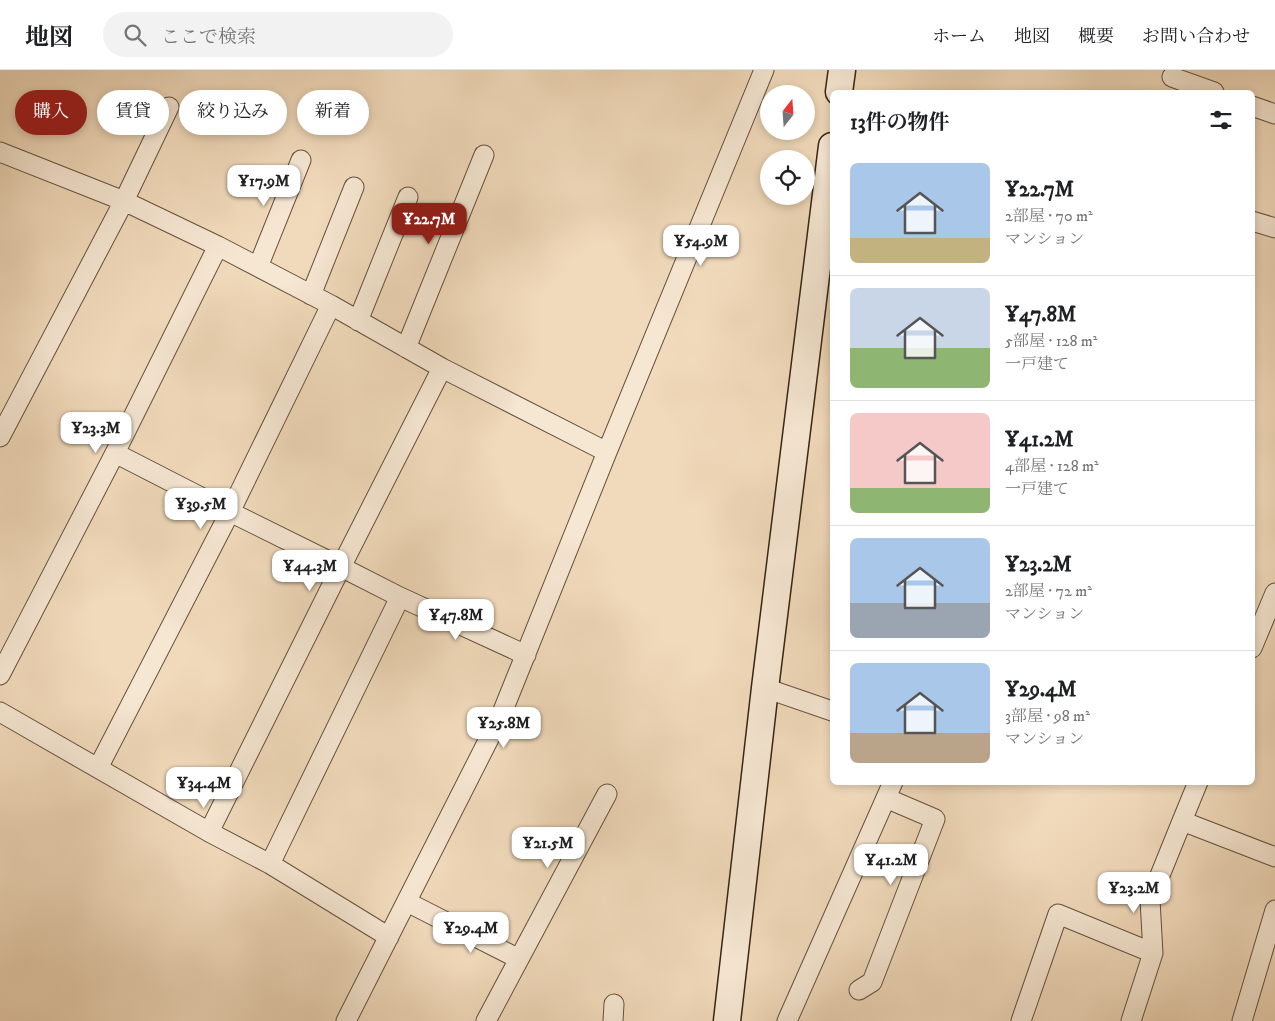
<!DOCTYPE html>
<html lang="ja">
<head>
<meta charset="utf-8">
<style>
  :root { --surface:#fff; --page:#f2f2f2; --text:#202124; --muted:#757577; --line:#e0e0e0; --accent:#8f2418 }
  body { margin:0; font-family:"IM FELL DW Pica","Noto Serif JP",serif; background:var(--page); color:var(--text); height:100vh; display:flex; flex-direction:column; font-size:19px; white-space:nowrap }
  * { box-sizing:border-box; margin:0 }
  p { font-size:16px; color:var(--muted) }
  .icon { flex:none; width:28px; height:28px; fill:none; stroke:currentColor; stroke-width:2; stroke-linecap:round; stroke-linejoin:round }
  .map { position:relative; flex:1; overflow:hidden }
  .panel { position:absolute; left:830px; top:20px; width:425px; height:695px; display:flex; flex-direction:column; background:var(--surface); border-radius:8px; box-shadow:0 2px 8px #0003 }
  .panel>* { flex:none }
  .banner { position:absolute; left:15px; top:20px; width:475px; height:45px; display:flex; gap:10px }
  .needle { width:32px; rotate:17deg }
  .buttons { position:absolute; left:760px; top:15px; display:grid; gap:10px }
  .buttons a { display:grid; place-items:center; width:55px; height:55px; border-radius:50%; background:var(--surface); box-shadow:0 2px 8px #0003; font-size:25px }
  .price { position:absolute; translate:-50% -42px; padding:0 11px; border-radius:10px; background:#fff; color:#222; font-size:16px; line-height:32px; filter:drop-shadow(0 1px 2px #0008) }
  .price::after { content:''; position:absolute; left:50%; top:30px; width:15px; height:11px; margin-left:-8px; background:inherit; clip-path:polygon(0 0,100% 0,50% 100%) }
  .price.active { background:var(--accent); color:#fff }
  ul { padding:0; list-style:none }
  li { display:flex; align-items:center; gap:15px; height:125px; padding:0 20px }
  li+li { border-top:1px solid var(--line) }
  li span { display:grid; place-items:center; flex:none; width:140px; height:100px; border-radius:8px; color:#555 }
  li>.icon { margin-inline-start:auto }
  span .icon { width:60px; height:60px; fill:#fffc; stroke-width:1 }
  li b { font-size:21px }
  h2 { display:flex; justify-content:space-between; align-items:center; height:60px; padding:0 20px; font-size:21px }
  .tag { padding:0 18px; border-radius:22px; background:var(--surface); box-shadow:0 2px 8px #0003; font-size:18px; line-height:45px }
  .tag.active { background:var(--accent); color:#fff }
  header { display:flex; align-items:center; gap:30px; box-sizing:border-box; height:70px; padding:0 25px; background:var(--surface); border-bottom:1px solid var(--line) }
  header strong { font-size:24px }
  nav { display:flex; gap:28px; margin-inline-start:auto; font-size:18px }
  .search { width:350px; height:45px; background:var(--page); display:flex; align-items:center; gap:12px; box-sizing:border-box; padding:0 18px; border-radius:28px; color:var(--muted); font-size:19px }
  .map>svg:first-child { display:block }
</style>
</head>
<body>
<header>
<strong>地図</strong>
<div class="search"><svg class="icon" aria-label="search" viewBox="0 0 24 24"><circle cx="10" cy="10" r="6"/><path d="M15 15l6 6"/></svg>ここで検索</div>
<nav><a>ホーム</a><a>地図</a><a>概要</a><a>お問い合わせ</a></nav>
</header>
<div class="map">
<svg width="1275" height="951" viewBox="0 0 1275 951">
  <rect width="100%" height="100%" fill="#f1dabb"/>
  <filter id="stains"><feTurbulence type="fractalNoise" baseFrequency=".004" numOctaves="4"/><feColorMatrix values="0 0 0 0 .2 0 0 0 0 .09 0 0 0 0 .02 0 0 0 .5 -.17"/></filter>
  <radialGradient id="worn" r=".72"><stop offset=".6" stop-color="#630" stop-opacity="0"/><stop offset="1" stop-color="#630" stop-opacity=".3"/></radialGradient>
  <g fill="none" stroke-linecap="round" stroke-linejoin="round">
    <g stroke="#64523c" stroke-width="21">
      <path id="street" d="M1172 7 1214 22
        M1252 36 1275 44
        M0 82 124 131 218 176 331 235 442 298 607 382
        M1252 151 1275 158
        M258 197 301 90
        M311 225 354 117
        M358 251 408 127
        M406 278 484 85
        M0 367 124 131 169 37
        M115 383 230 442 341 497 400 527 270 794
        M400 527 526 585
        M1252 578 1275 523
        M0 605 115 383 218 176
        M765 618 832 641
        M0 642 209 762 270 794 389 867
        M98 698 230 442 331 235
        M1198 712 1182 751 1275 787
        M209 762 341 497 442 298
        M407 832 519 889 486 951
        M519 889 607 724
        M859 920 872 912 935 749 886 728
        M346 951 502 643 607 382 764 0
        M613 951 614 934
        M787 951 893 712
        M1021 951 1058 844 1153 883
        M1131 951 1153 883 1150 830 1182 751
        M1242 951 1275 840"/>
    </g>
    <g stroke="#352512" stroke-width="29">
      <path id="secondary" d="M839 22 842 0
        M727 951 765 618 832 76"/>
    </g>
    <use href="#street" stroke="#f6e7d3" stroke-width="19"/>
    <use href="#secondary" stroke="#f6e7d3" stroke-width="26"/>
  </g>
  <rect width="100%" height="100%" filter="url(#stains)"/>
  <rect width="100%" height="100%" fill="url(#worn)"/>
</svg>
<div class="buttons">
<a><svg class="needle" viewBox="-14 -14 28 28"><path d="M0-13l5 13h-10z" fill="#e53935"/><path d="M0 13l5-13h-10z" fill="#757577"/></svg></a>
<a><svg class="icon" aria-label="locate" viewBox="0 0 24 24"><circle cx="12" cy="12" r="6"/><path d="M12 2v4M12 18v4M2 12h4M18 12h4"/></svg></a>
</div>
<b class="price" style="left:264px;top:137px">¥17.9M</b>
<b class="price active" style="left:429px;top:175px">¥22.7M</b>
<b class="price" style="left:701px;top:197px">¥54.9M</b>
<b class="price" style="left:96px;top:384px">¥23.3M</b>
<b class="price" style="left:201px;top:460px">¥39.5M</b>
<b class="price" style="left:310px;top:522px">¥44.3M</b>
<b class="price" style="left:456px;top:571px">¥47.8M</b>
<b class="price" style="left:504px;top:679px">¥25.8M</b>
<b class="price" style="left:204px;top:739px">¥34.4M</b>
<b class="price" style="left:548px;top:799px">¥21.5M</b>
<b class="price" style="left:891px;top:816px">¥41.2M</b>
<b class="price" style="left:1134px;top:844px">¥23.2M</b>
<b class="price" style="left:471px;top:884px">¥29.4M</b>
<div class="banner">
<a class="tag active">購入</a>
<a class="tag">賃貸</a>
<a class="tag">絞り込み</a>
<a class="tag">新着</a>
</div>
<section class="panel">
<h2>13件の物件<svg class="icon" aria-label="filters" viewBox="0 0 24 24"><path d="M4 7h16M4 17h16"/><circle cx="9" cy="7" r="2"/><circle cx="15" cy="17" r="2"/></svg></h2>
<ul>
<li><span style="background:linear-gradient(#a9c7e8 75%,#c2b280 0)"><svg class="icon" aria-label="home" viewBox="0 0 24 24"><path d="M3 11l9-7 9 7M6 9v11h12V9"/></svg></span><div><b>¥22.7M</b><p>2部屋 · 70 m²</p><p>マンション</p></div></li>
<li><span style="background:linear-gradient(#c9d6e8 60%,#8fb573 0)"><svg class="icon" aria-label="home" viewBox="0 0 24 24"><path d="M3 11l9-7 9 7M6 9v11h12V9"/></svg></span><div><b>¥47.8M</b><p>5部屋 · 128 m²</p><p>一戸建て</p></div></li>
<li><span style="background:linear-gradient(#f6c9c9 75%,#8fb573 0)"><svg class="icon" aria-label="home" viewBox="0 0 24 24"><path d="M3 11l9-7 9 7M6 9v11h12V9"/></svg></span><div><b>¥41.2M</b><p>4部屋 · 128 m²</p><p>一戸建て</p></div></li>
<li><span style="background:linear-gradient(#a9c7e8 65%,#9aa5b1 0)"><svg class="icon" aria-label="home" viewBox="0 0 24 24"><path d="M3 11l9-7 9 7M6 9v11h12V9"/></svg></span><div><b>¥23.2M</b><p>2部屋 · 72 m²</p><p>マンション</p></div></li>
<li><span style="background:linear-gradient(#a9c7e8 70%,#b9a48a 0)"><svg class="icon" aria-label="home" viewBox="0 0 24 24"><path d="M3 11l9-7 9 7M6 9v11h12V9"/></svg></span><div><b>¥29.4M</b><p>3部屋 · 98 m²</p><p>マンション</p></div></li>
</ul>
</section>
</div>
</body>
</html>
